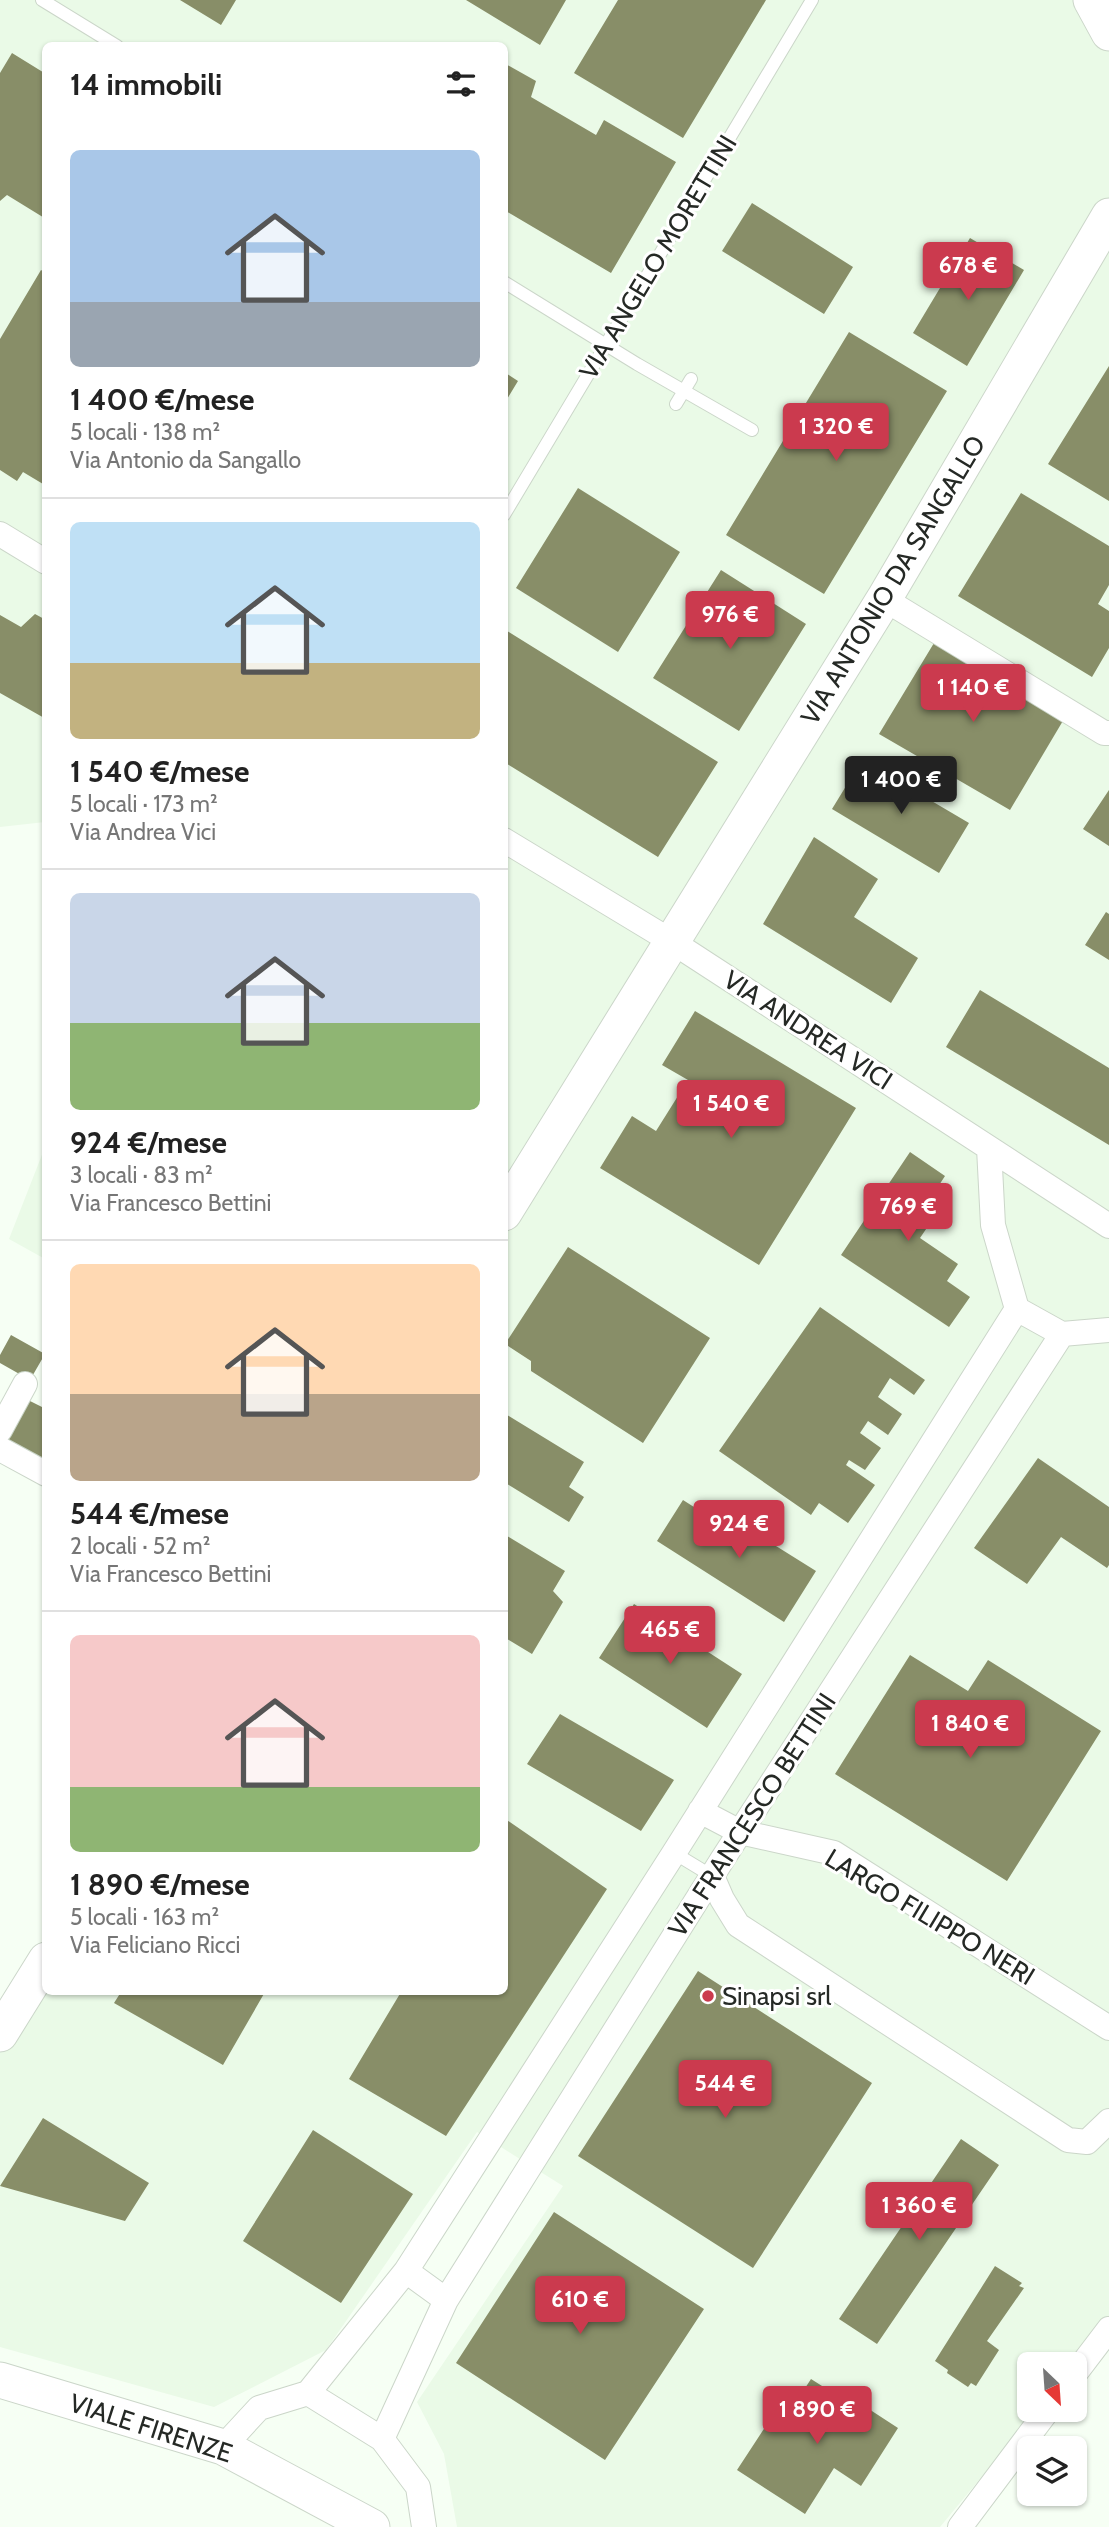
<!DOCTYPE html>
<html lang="it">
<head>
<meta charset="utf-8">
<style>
  :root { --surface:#fff; --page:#f6f6f6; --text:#222; --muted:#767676; --line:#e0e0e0; --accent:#cb3a4e }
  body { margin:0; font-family:Cabin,sans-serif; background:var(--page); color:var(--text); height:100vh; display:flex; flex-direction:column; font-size:26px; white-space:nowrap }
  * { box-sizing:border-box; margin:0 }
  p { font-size:23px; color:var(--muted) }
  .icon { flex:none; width:38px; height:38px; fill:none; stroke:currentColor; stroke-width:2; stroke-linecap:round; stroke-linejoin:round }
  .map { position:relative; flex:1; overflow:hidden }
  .details { position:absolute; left:42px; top:42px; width:466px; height:1953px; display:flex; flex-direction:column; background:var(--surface); border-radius:10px; box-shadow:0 2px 5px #0004 }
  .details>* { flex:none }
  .needle { width:46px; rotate:155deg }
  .buttons { position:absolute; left:1017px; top:2352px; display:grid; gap:14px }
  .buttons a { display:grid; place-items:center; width:70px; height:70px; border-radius:10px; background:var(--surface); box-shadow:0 2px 5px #0004; font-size:35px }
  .price { position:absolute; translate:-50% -60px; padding:0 16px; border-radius:7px; background:var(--accent); color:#fff; font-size:23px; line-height:46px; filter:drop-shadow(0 2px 4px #0008) }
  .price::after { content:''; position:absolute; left:50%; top:42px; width:21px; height:16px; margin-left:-10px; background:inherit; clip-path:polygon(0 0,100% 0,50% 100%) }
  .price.active { background:#222; color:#fff }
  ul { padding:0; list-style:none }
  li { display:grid; align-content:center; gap:14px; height:371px; padding:0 28px }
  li+li { border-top:2px solid var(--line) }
  li span { display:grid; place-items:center; height:217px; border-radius:10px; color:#555 }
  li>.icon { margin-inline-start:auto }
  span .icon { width:126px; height:126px; fill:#fffc; stroke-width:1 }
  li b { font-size:30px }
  h2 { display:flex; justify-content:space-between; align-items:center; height:84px; padding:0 28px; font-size:30px }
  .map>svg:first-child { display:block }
</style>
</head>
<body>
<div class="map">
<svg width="1109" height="2527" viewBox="0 0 1109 2527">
  <rect width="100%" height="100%" fill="#f6fff4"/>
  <path fill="#eafae7" d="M0 0H1109V2323L1074 2364H1029V2410H1037L940 2527H457L444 2454 417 2402 563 2186 477 2132 326 2350 214 2407 0 2347V2038L46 1992H504V46H46L45 822 0 827Z
    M45 1147V1259L9 1239Z"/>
  <path fill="#888e68" d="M180 0H236L221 25Z
    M466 0H566L540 45Z
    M618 0H766L683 138 574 73Z
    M12 53 46 74V219L7 195 0 201V73Z
    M504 63 536 81 531 97 596 135 604 120 676 162 611 273 504 210Z
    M752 203 853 267 824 314 722 251Z
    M970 238 1024 270 967 366 913 333Z
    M41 270 46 273V480L43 484 23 472 17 481 0 470V339Z
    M849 332 947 391 824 594 726 535Z
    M1109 366V501L1048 464Z
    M504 372 518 381 504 404Z
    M578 488 680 552 618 652 516 588Z
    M1021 493 1109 546V585L1098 604 1109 611V648L1092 677 958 596Z
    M721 570 806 624 739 731 653 678Z
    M35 614 46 620V647L42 653 46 655V719L0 693V615L21 627Z
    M504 629 718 762 658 857 504 762Z
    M937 638 1067 714 1010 810 879 734Z
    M862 760 969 823 939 873 832 809Z
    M1109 790V846L1083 829Z
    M814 837 878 879 854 917 918 958 891 1003 763 924Z
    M1106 912 1109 914V960L1085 945Z
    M980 990 1109 1068V1145L946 1047Z
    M695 1011 856 1108 759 1265 600 1168 632 1116 656 1131 688 1080 662 1065Z
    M910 1152 945 1176 928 1202 939 1210 920 1238 958 1264 947 1281 970 1297 949 1327 841 1255Z
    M568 1247 710 1338 643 1443 531 1371V1361L505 1344Z
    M820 1307 925 1380 914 1395 890 1378 878 1397 902 1414 888 1435 868 1421 860 1433 881 1448 865 1470 849 1460 846 1465 875 1485 848 1523 819 1503 811 1515 719 1451Z
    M11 1335 45 1354 30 1380 0 1363V1355Z
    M22 1397 46 1409V1470L0 1447Z
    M504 1413 584 1462 569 1487 584 1497 569 1522 504 1482Z
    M1038 1458 1109 1507V1565L1107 1568 1061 1537 1027 1584 974 1548Z
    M683 1500 733 1532 739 1523 816 1571 784 1622 657 1541Z
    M504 1534 565 1571 553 1591 563 1602 532 1654 504 1637Z
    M634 1604 742 1674 707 1728 599 1658Z
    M910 1655 968 1691 988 1660 1101 1731 1007 1881 835 1774Z
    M560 1714 674 1780 641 1831 527 1764Z
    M504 1818 607 1889 446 2136 349 2079 401 1992H504Z
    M698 1971 872 2083 753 2268 578 2156Z
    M121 1992H265L223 2065 114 2003Z
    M43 2118 149 2183 125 2221 0 2186Z
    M313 2130 413 2194 341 2303 243 2241Z
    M961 2139 999 2165 877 2344 839 2319Z
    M554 2212 704 2309 605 2460 456 2363Z
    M995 2266 1022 2283 1019 2286 1024 2288 987 2341 999 2350 976 2386 971 2383 968 2387 947 2373 948 2370 935 2361Z
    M811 2379 852 2405 855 2400 898 2428 861 2486 834 2468 805 2514 737 2470 771 2418 781 2425Z"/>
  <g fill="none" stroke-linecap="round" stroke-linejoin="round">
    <g stroke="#cbd6c9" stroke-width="14">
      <path id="lane" d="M42 0 117 46
        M504 282 637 364 752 430
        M676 404 691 379
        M504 515 812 0
        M674 1853 712 1876"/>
    </g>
    <g stroke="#cbd6c9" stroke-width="26">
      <path id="street" d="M0 534 46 562
        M884 599 1104 733H1109
        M504 840 671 941 1109 1226
        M989 1148 993 1225 1017 1309 1062 1334 1109 1330
        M0 1430 25 1384
        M0 1449 46 1474
        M700 1811 740 1832 834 1853 1109 2028
        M712 1876 722 1899 738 1925 1068 2140 1087 2142 1109 2121
        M406 2271 446 2300
        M1074 2375 1109 2329
        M308 2393 382 2439
        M223 2447 259 2408 308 2393 406 2271 674 1853 1017 1309
        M424 2527 418 2487 382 2439 446 2300 722 1860 1062 1334
        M960 2527 1048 2410"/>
    </g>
    <g stroke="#cbd6c9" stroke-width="37">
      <path id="secondary" d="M1091 0 1109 33
        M504 1213 884 599 1109 216
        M0 2034 46 1960
        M0 2380 223 2447 372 2527"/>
    </g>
    <use href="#lane" stroke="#fff" stroke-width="12"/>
    <use href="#street" stroke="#fff" stroke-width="24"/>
    <use href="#secondary" stroke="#fff" stroke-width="35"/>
  </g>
  <circle fill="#cb3a4e" stroke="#fff" stroke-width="2.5" cx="708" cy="1996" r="7"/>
  <g text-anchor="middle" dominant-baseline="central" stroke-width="6" stroke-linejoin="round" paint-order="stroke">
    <g font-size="26" fill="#252925" stroke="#fff">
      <text transform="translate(658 257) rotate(-59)">VIA ANGELO MORETTINI</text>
      <text transform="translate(893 580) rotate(-59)">VIA ANTONIO DA SANGALLO</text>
      <text transform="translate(808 1030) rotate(33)">VIA ANDREA VICI</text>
      <text transform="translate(752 1815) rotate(-57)">VIA FRANCESCO BETTINI</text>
      <text transform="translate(930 1917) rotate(31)">LARGO FILIPPO NERI</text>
      <text transform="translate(151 2428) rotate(18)">VIALE FIRENZE</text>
    </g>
    <g font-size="26" fill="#252925" stroke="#fff" text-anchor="start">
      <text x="722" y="1996">Sinapsi srl</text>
    </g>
  </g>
</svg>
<div class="buttons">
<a><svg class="needle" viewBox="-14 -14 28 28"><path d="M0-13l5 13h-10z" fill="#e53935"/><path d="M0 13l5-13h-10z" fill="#767676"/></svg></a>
<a><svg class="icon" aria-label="layers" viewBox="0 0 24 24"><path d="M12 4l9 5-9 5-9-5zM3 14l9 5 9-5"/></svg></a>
</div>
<b class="price" style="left:968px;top:302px">678 €</b>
<b class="price" style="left:836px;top:463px">1 320 €</b>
<b class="price" style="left:730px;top:651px">976 €</b>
<b class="price" style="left:973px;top:724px">1 140 €</b>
<b class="price active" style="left:901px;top:816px">1 400 €</b>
<b class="price" style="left:731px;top:1140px">1 540 €</b>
<b class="price" style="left:908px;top:1243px">769 €</b>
<b class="price" style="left:739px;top:1560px">924 €</b>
<b class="price" style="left:670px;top:1666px">465 €</b>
<b class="price" style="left:970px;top:1760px">1 840 €</b>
<b class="price" style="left:725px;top:2120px">544 €</b>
<b class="price" style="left:919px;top:2242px">1 360 €</b>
<b class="price" style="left:580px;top:2336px">610 €</b>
<b class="price" style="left:817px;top:2446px">1 890 €</b>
<section class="details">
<h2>14 immobili<svg class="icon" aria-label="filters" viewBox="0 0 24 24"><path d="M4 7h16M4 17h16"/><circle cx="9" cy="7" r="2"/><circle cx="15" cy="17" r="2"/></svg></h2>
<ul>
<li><span style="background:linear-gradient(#a9c7e8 70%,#9aa5b1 0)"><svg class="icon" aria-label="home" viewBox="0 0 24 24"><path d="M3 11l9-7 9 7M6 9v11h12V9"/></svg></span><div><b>1 400 €/mese</b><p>5 locali · 138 m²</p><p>Via Antonio da Sangallo</p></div></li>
<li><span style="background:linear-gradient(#bfe0f5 65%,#c2b280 0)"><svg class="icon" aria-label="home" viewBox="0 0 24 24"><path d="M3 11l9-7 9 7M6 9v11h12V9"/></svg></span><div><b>1 540 €/mese</b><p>5 locali · 173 m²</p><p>Via Andrea Vici</p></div></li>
<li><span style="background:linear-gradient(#c9d6e8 60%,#8fb573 0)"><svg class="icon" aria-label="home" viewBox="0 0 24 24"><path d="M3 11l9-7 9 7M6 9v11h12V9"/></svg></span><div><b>924 €/mese</b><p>3 locali · 83 m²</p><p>Via Francesco Bettini</p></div></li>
<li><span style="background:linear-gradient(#ffd9b3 60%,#b9a48a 0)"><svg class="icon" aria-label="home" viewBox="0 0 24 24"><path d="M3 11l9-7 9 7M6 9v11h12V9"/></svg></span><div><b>544 €/mese</b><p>2 locali · 52 m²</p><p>Via Francesco Bettini</p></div></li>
<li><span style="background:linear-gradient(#f6c9c9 70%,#8fb573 0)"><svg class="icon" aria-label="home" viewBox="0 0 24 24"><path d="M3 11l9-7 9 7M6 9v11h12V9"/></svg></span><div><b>1 890 €/mese</b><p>5 locali · 163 m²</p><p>Via Feliciano Ricci</p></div></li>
</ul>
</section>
</div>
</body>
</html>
